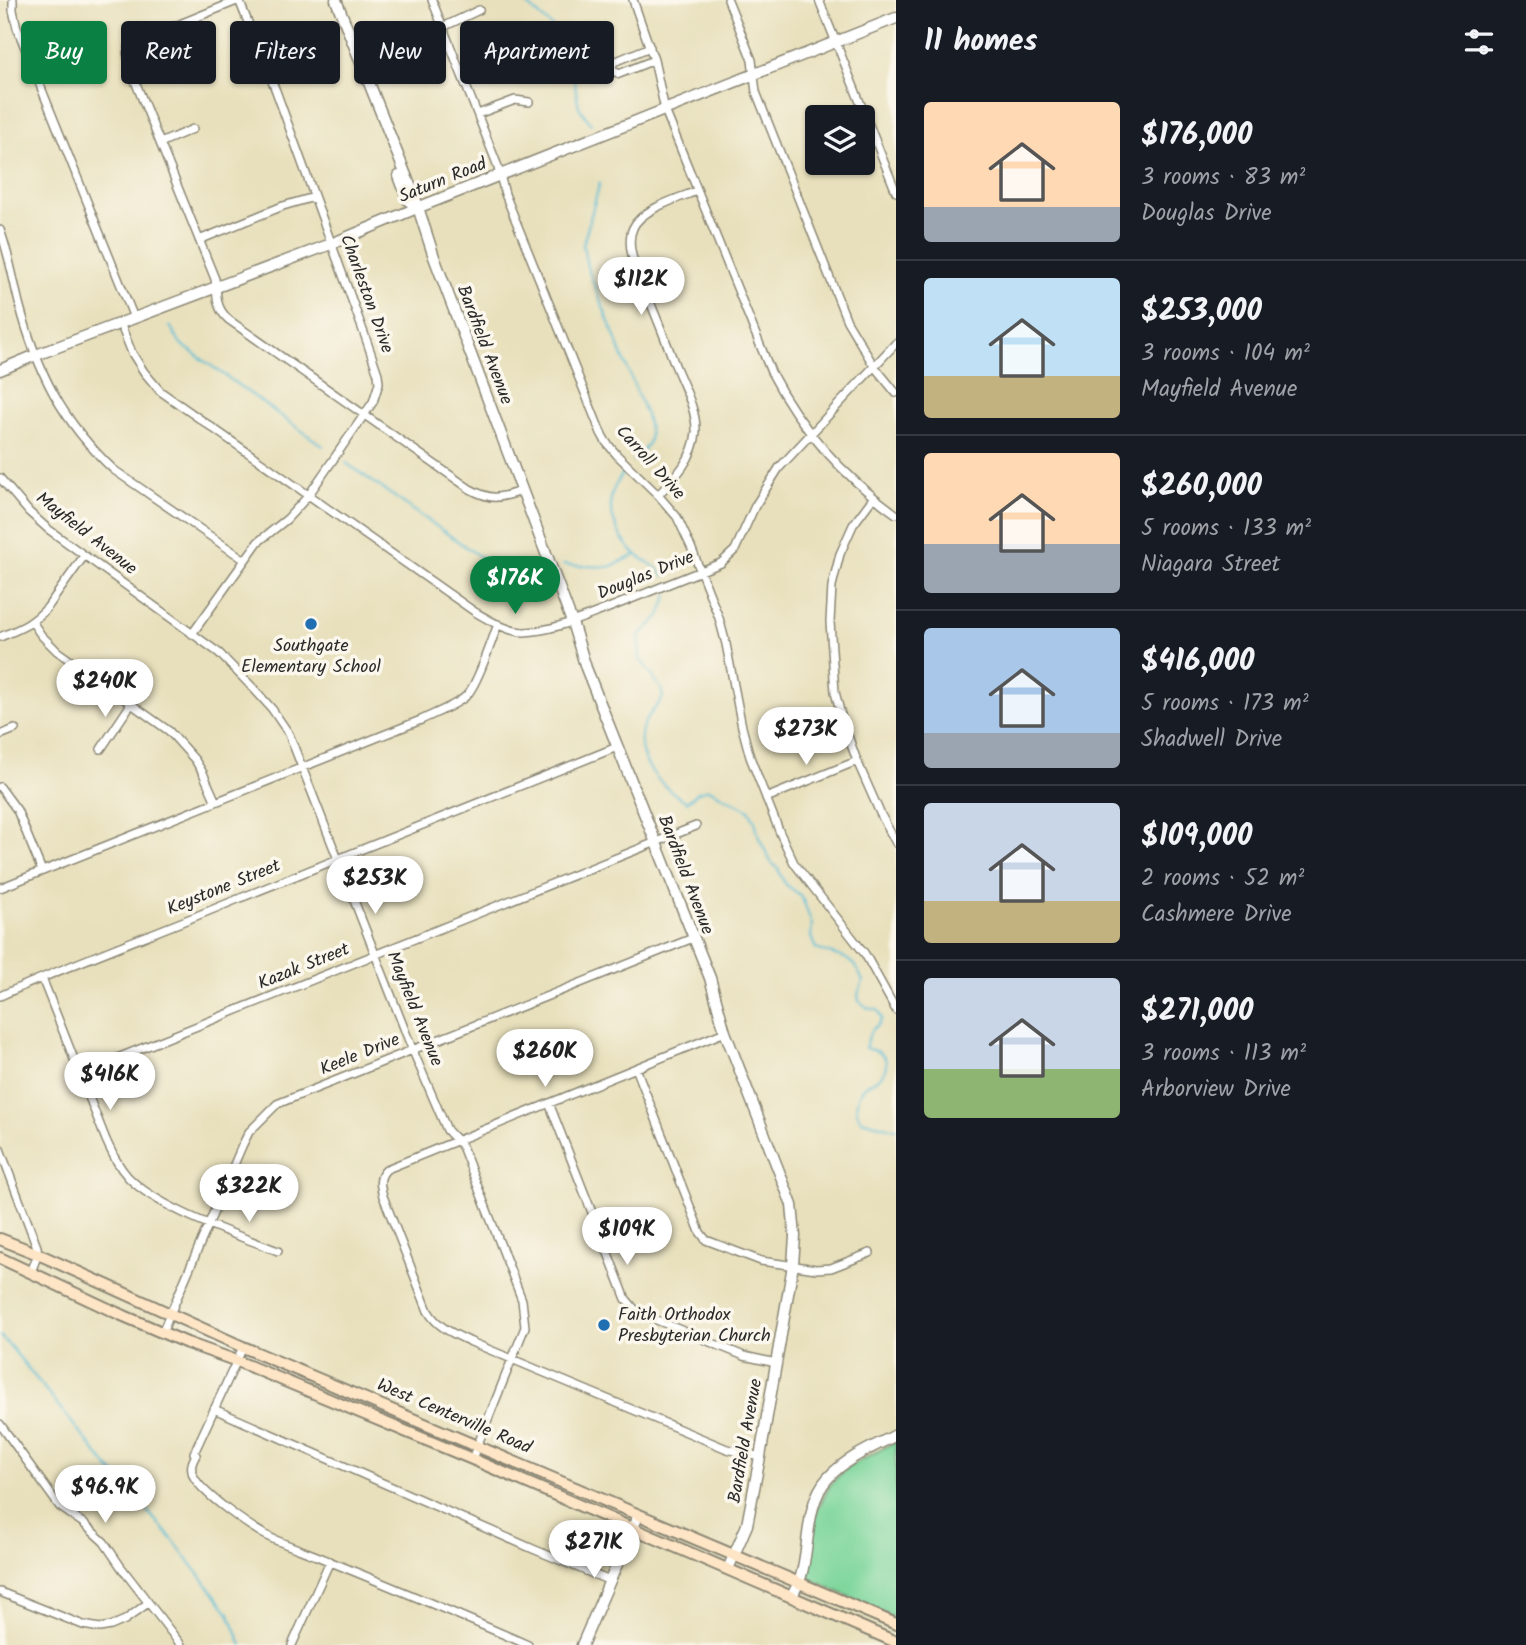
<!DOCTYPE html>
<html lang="en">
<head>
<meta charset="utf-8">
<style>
  :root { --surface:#171b24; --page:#242831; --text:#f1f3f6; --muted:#9ea1a6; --line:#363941; --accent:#0b8043 }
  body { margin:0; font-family:Kalam,sans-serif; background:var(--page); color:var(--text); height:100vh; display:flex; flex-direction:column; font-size:26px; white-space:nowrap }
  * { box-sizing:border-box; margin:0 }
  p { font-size:23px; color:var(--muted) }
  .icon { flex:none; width:38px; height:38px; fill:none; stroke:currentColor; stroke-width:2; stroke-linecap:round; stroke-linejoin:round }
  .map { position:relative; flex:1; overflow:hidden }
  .drawer { display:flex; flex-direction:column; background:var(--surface); width:630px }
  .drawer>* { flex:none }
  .banner { position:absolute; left:21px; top:21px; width:665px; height:63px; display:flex; gap:14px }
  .tools { position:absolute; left:805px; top:105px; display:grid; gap:14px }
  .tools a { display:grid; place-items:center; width:70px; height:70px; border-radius:7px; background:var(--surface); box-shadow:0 2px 5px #0004; font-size:35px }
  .price { position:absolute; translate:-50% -60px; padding:0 16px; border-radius:24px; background:#fff; color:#222; font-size:23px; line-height:46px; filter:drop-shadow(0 2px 4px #0008) }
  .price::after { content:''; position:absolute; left:50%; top:42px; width:21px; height:16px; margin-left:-10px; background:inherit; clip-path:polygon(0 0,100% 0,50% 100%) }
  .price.selected { background:var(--accent); color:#fff }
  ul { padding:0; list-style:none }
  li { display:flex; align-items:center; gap:21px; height:175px; padding:0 28px }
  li+li { border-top:2px solid var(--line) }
  li span { display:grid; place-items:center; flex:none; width:196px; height:140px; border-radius:7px; color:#555 }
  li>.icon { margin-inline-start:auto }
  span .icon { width:84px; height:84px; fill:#fffc; stroke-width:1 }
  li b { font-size:30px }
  h2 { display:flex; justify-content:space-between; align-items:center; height:84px; padding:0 28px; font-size:30px }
  .chip { padding:0 24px; border-radius:7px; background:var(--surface); box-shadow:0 2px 5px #0004; font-size:24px; line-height:63px }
  .chip.selected { background:var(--accent); color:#fff }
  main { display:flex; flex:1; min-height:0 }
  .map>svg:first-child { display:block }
</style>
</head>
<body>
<main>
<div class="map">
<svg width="896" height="1645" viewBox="0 0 896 1645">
  <rect width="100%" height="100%" fill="#fbf7ec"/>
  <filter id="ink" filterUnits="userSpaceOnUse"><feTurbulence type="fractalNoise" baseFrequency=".0143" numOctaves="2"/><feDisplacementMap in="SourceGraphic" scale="14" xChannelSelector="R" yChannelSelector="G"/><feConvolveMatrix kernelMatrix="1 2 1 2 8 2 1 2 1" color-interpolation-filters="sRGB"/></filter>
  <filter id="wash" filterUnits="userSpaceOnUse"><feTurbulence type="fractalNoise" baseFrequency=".00686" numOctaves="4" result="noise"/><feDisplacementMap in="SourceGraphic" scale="28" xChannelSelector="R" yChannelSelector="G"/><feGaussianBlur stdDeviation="1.57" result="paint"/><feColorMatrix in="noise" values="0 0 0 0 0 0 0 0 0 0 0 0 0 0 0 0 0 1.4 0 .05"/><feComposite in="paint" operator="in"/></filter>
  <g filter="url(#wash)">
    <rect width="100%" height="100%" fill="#e8e0bc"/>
    <path fill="#7dd69b" stroke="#548063" stroke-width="2" d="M896 1441V1619L808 1578 816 1512 831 1483 848 1467Z"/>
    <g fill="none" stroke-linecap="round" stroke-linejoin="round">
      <path stroke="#56bbd5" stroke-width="2" d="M522 0 566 39 579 107 591 124
        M600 182 583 245 587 267 646 415C652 440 652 443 633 461
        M170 326 181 344 323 446
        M346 463 479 556 500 563 537 564
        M623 473C619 480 612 489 611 498 608 516 623 546 638 556 649 564 656 565 664 576
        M563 565 609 567 636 555
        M668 594 660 616 639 636 640 659 661 688 663 698C657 706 647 716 643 726 632 759 661 787 687 802L698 792 709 789 749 810 755 821 759 838 771 862 778 869 785 884 800 895 805 905 812 925 811 937 816 949 845 958 855 965 863 981 858 994 859 1001 868 1008 878 1010 882 1018 879 1024 871 1030 865 1048C870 1050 877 1050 881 1054 890 1060 886 1073 878 1078 875 1081 871 1082 868 1084 856 1093 853 1108 861 1120L896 1129
        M0 1336 10 1346 103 1461 173 1540 229 1613 242 1645"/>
    </g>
  </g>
  <g filter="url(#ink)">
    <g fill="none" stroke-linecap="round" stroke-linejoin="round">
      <g stroke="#8a8674" stroke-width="10">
        <path id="minor" d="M13 0V10L17 28 134 318
          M239 0 143 39 130 45 127 53 131 71 215 279C218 296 214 306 229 320L470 489C492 501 499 498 522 491
          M432 0 497 164 505 194 601 433 606 442 617 455 658 495 677 517 691 547 719 618 726 644 742 727 750 757 780 833 794 863 865 954 896 1010
          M633 0 654 60 665 110 771 372C801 430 843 476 896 514
          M728 0 752 60 756 92 847 321 874 366 896 393
          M819 0 896 192
          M443 27 479 10
          M650 47 614 62 612 67 614 71 619 74 654 60
          M478 114 515 100 529 102
          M160 143 193 129
          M0 230C9 254 13 279 19 303 37 371 62 422 114 470L245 560
          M199 240 283 206 314 197
          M120 323 132 353 144 372 160 391 475 612C489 620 508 632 524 632 551 631 577 620 601 611 641 595 681 579 721 563L735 550 755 506 779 468 896 343
          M0 478 29 512 48 529 219 653 255 690 272 709 289 734 413 1051 447 1130 462 1146 522 1300 525 1327 472 1459
          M658 495C676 477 694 458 696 432 697 410 683 385 675 365 665 338 654 311 643 285 636 269 625 245 633 228 641 209 679 198 697 191
          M873 498 853 525 840 554 832 586 830 622 835 692 842 719 857 761 880 813 896 843
          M33 623 41 635 57 651 169 731 195 760 203 773 216 802
          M192 634 258 542 287 519 308 496 373 402 379 383 378 374 365 336 276 91 239 0
          M0 637C21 628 31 625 47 608L84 556
          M0 735 15 729
          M101 749 131 704
          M0 787 17 810 42 871
          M766 798 857 761
          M0 888 421 720C433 714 457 705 466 696 477 686 492 640 498 624
          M42 978 106 1140C112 1153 118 1166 128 1177 160 1210 235 1234 278 1251
          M0 996C78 961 159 932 238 899L617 747
          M725 1032 387 1169C378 1177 380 1185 383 1196L428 1311C438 1328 454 1334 471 1342L727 1449 760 1457
          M636 1068 700 1232 706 1240 761 1261 816 1269 831 1268 870 1253
          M80 1073 696 826
          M549 1103 626 1299 637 1312 744 1356 776 1363
          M0 1149 37 1247 38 1254 31 1272
          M162 1333 242 1146 249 1132 277 1104 693 938
          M243 1347 194 1453 196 1455C192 1462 190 1467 193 1475 200 1493 253 1529 271 1538 291 1547 311 1553 331 1562 397 1589 462 1616 528 1645
          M214 1409 533 1549 610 1581
          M0 1424 60 1507 83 1523 104 1542 121 1567 181 1645
          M0 1592 83 1625 100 1628 111 1626 125 1620 148 1603
          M292 1645 330 1561"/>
      </g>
      <g stroke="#8a8674" stroke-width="13">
        <path id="tertiary" d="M336 0 415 198 434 257 572 622 586 668 710 978 725 1032 792 1205 795 1236 793 1265 760 1457 747 1525 728 1569
          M399 176 408 200 417 208
          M0 370 36 355 331 244 417 208 896 18
          M792 1596C795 1590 799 1583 801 1576 810 1546 805 1503 828 1478 846 1458 873 1447 896 1435
          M582 1645 638 1516"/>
      </g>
      <g stroke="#8a8674" stroke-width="14">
        <path id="secondary" d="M0 1239 38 1254 243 1347 896 1624
          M0 1258 117 1313 187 1343 237 1361 472 1459 896 1642"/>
      </g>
      <use href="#minor" stroke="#fff" stroke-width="7"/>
      <use href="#tertiary" stroke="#fff" stroke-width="10"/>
      <use href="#secondary" stroke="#fee5c5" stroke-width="10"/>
    </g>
  </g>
  <g fill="#1f6fb2" stroke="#fbf7ec" stroke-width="2.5">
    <circle cx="311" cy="624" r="7"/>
    <circle cx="604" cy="1325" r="7"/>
  </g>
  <g text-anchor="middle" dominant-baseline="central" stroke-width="7" stroke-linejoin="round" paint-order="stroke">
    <g font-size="18" fill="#2b2b2b" stroke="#fbf7ec">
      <text transform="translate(443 181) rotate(-22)">Saturn Road</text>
      <text transform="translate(366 294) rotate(70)">Charleston Drive</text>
      <text transform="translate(484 345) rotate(69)">Bardfield Avenue</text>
      <text transform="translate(650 463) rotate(48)">Carroll Drive</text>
      <text transform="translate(86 534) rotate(38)">Mayfield Avenue</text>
      <text transform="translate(646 576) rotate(-22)">Douglas Drive</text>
      <text transform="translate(685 875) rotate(69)">Bardfield Avenue</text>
      <text transform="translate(224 888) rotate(-22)">Keystone Street</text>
      <text transform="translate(304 967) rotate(-22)">Kazak Street</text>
      <text transform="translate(414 1009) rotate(68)">Mayfield Avenue</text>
      <text transform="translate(360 1055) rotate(-22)">Keele Drive</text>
      <text transform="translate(454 1417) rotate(23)">West Centerville Road</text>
      <text transform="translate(746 1441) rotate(-80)">Bardfield Avenue</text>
    </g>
    <g font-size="18" fill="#2b2b2b" stroke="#fbf7ec">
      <text x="311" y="646">Southgate<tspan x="311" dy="21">Elementary School</tspan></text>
      <text x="618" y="1315" text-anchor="start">Faith Orthodox<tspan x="618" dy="21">Presbyterian Church</tspan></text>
    </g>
  </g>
</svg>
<div class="tools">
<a><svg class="icon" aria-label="layers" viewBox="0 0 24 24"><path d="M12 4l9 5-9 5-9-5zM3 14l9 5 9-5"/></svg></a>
</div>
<b class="price" style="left:641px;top:317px">$112K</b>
<b class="price selected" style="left:515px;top:616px">$176K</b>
<b class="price" style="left:105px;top:719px">$240K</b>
<b class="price" style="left:806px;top:767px">$273K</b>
<b class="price" style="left:375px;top:916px">$253K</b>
<b class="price" style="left:545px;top:1089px">$260K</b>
<b class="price" style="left:110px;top:1112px">$416K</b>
<b class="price" style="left:249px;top:1224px">$322K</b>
<b class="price" style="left:627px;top:1267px">$109K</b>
<b class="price" style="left:105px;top:1525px">$96.9K</b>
<b class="price" style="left:594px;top:1580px">$271K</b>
<div class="banner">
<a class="chip selected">Buy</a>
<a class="chip">Rent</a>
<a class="chip">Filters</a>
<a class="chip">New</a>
<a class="chip">Apartment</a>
</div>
</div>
<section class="drawer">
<h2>11 homes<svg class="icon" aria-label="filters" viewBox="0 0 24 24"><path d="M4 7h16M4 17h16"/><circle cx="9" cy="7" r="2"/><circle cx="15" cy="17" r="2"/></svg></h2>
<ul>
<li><span style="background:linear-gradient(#ffd9b3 75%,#9aa5b1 0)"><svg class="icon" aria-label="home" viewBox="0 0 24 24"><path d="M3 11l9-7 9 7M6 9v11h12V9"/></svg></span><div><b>$176,000</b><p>3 rooms · 83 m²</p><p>Douglas Drive</p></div></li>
<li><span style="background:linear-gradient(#bfe0f5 70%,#c2b280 0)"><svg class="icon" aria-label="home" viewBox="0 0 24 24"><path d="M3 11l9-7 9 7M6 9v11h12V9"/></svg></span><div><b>$253,000</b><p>3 rooms · 104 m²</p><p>Mayfield Avenue</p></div></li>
<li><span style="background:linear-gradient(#ffd9b3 65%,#9aa5b1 0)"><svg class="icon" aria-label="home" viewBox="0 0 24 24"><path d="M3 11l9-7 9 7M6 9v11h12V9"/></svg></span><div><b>$260,000</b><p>5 rooms · 133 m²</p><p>Niagara Street</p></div></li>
<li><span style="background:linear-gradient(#a9c7e8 75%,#9aa5b1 0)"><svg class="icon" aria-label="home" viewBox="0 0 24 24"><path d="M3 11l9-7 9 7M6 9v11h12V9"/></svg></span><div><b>$416,000</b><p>5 rooms · 173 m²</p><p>Shadwell Drive</p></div></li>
<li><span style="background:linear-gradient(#c9d6e8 70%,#c2b280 0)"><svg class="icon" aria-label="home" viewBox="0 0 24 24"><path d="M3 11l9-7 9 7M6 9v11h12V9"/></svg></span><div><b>$109,000</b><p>2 rooms · 52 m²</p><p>Cashmere Drive</p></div></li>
<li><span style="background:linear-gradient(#c9d6e8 65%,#8fb573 0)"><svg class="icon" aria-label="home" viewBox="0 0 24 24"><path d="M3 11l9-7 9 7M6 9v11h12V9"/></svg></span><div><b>$271,000</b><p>3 rooms · 113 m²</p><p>Arborview Drive</p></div></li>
</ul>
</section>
</main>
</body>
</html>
